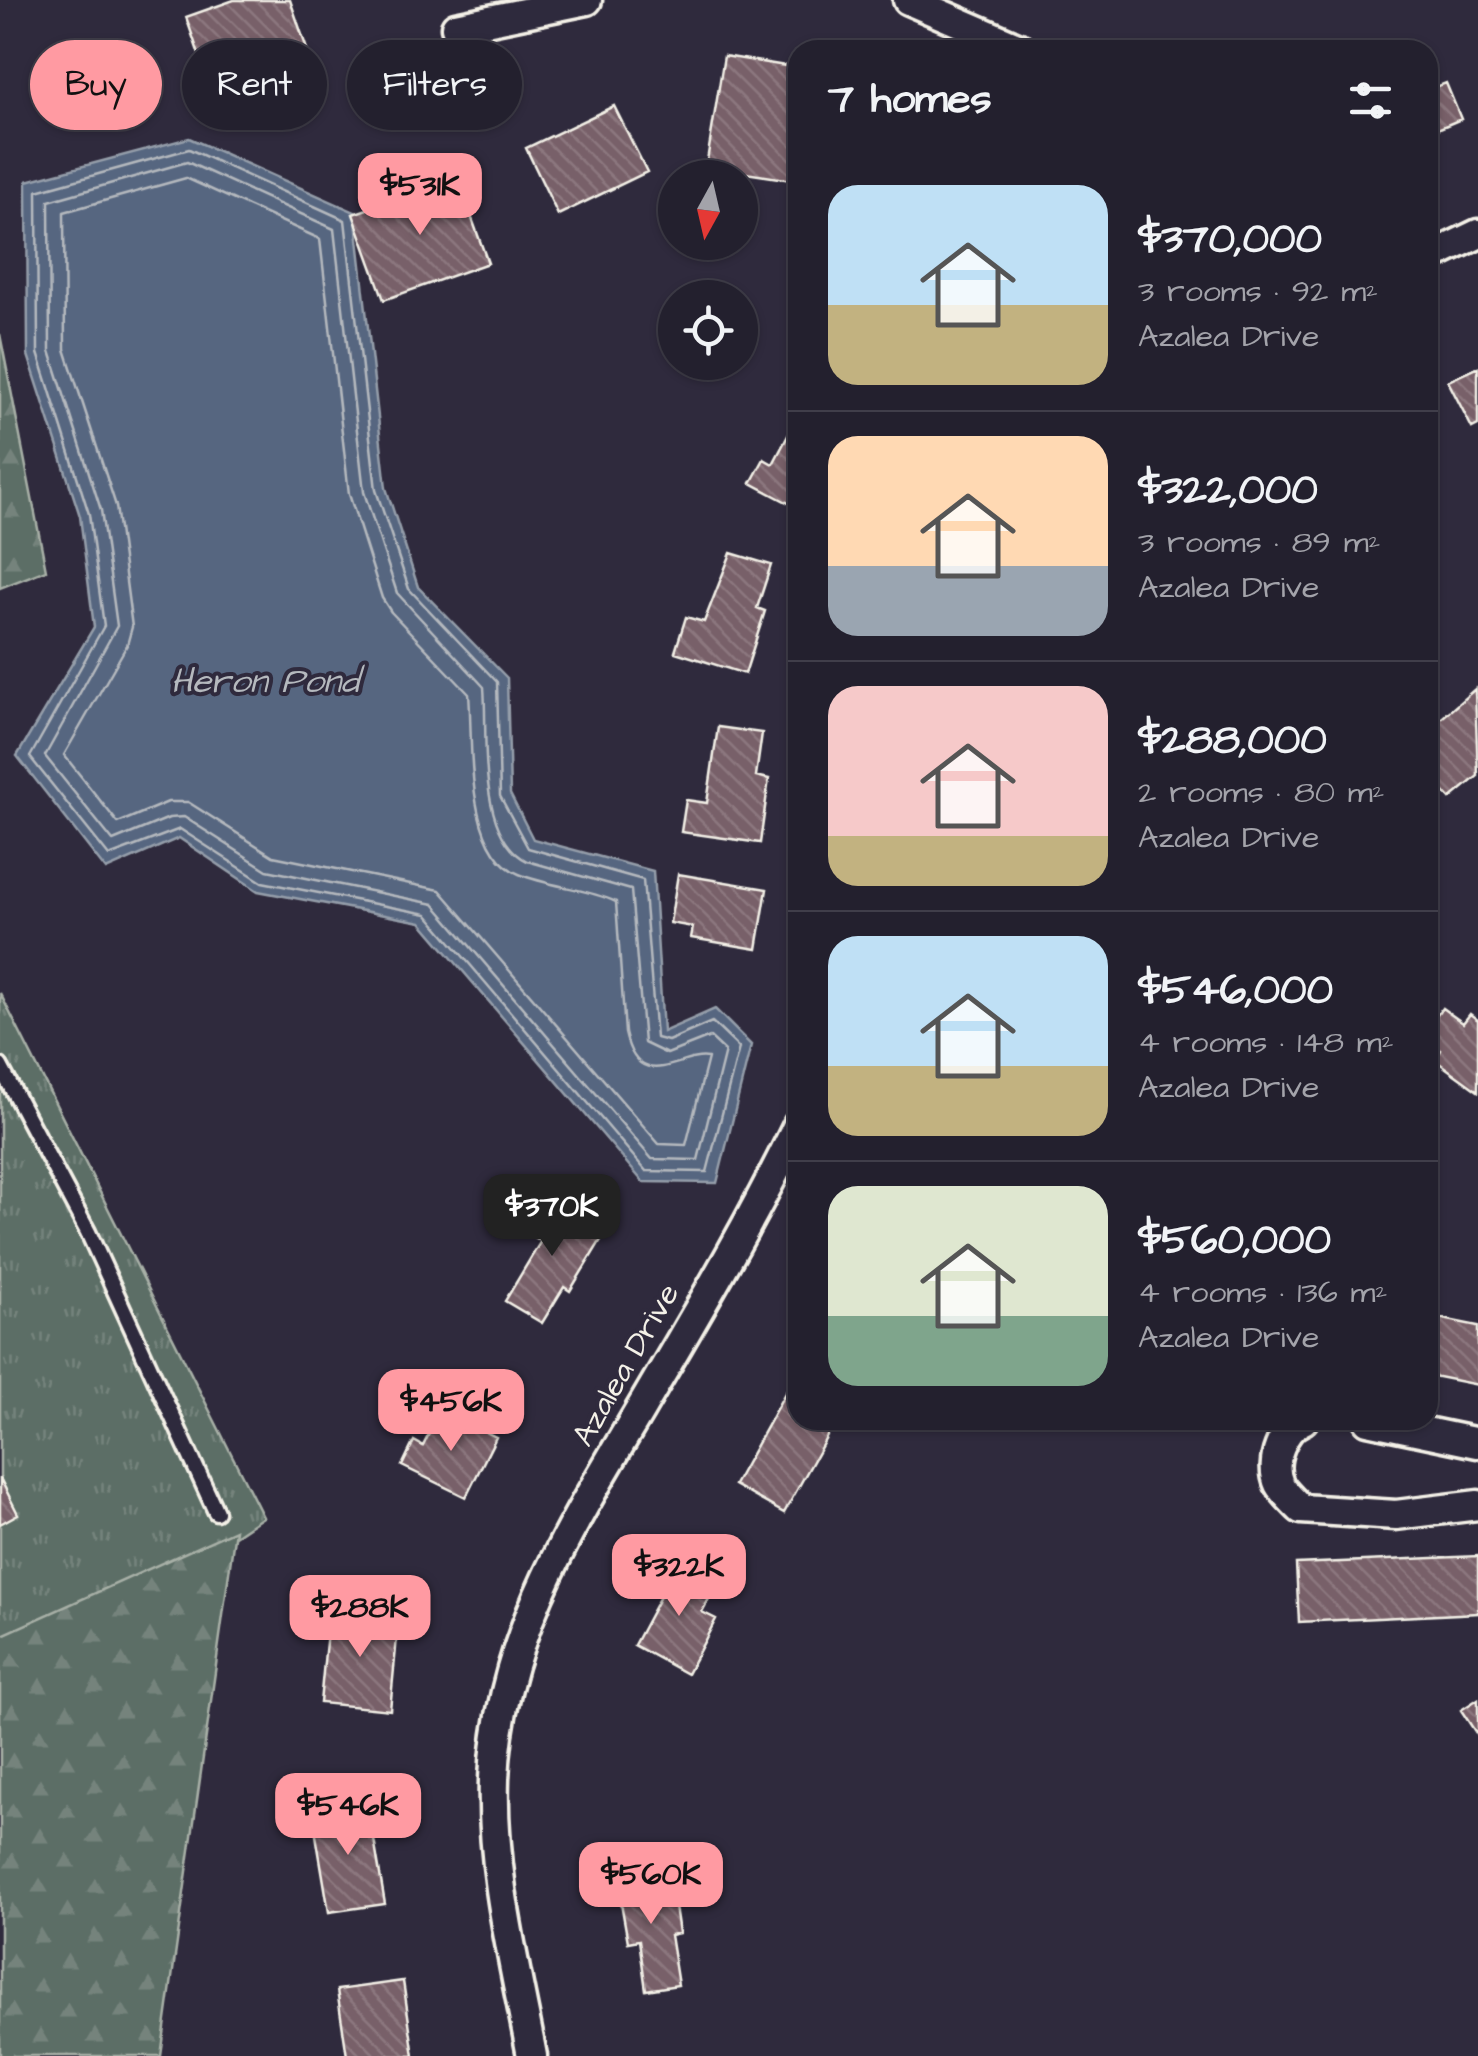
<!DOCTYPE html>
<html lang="en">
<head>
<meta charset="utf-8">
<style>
  :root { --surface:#23202e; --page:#2b2836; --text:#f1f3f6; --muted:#a3a3aa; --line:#403e4a; --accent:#ff9aa2 }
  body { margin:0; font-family:"Architects Daughter",sans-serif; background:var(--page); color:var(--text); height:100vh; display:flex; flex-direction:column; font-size:38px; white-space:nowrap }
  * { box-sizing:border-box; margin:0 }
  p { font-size:32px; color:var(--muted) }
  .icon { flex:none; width:55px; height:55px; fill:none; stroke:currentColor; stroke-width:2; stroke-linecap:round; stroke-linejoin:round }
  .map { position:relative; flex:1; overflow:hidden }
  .drawer { position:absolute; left:788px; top:40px; width:650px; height:1390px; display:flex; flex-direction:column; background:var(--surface); border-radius:30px; box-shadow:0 2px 8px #0004,0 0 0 2px var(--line) }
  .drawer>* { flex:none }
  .banner { position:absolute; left:30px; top:40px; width:608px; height:90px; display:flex; gap:20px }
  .needle { width:65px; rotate:188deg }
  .fabs { position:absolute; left:658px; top:160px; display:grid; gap:20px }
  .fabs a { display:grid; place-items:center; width:100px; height:100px; border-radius:50%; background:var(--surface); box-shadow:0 2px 8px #0004,0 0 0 2px var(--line); font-size:50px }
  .price { position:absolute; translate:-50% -85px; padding:0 22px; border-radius:20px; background:var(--accent); color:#111; font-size:32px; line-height:65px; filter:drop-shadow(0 2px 5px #0008) }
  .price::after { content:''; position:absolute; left:50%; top:60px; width:30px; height:22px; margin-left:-15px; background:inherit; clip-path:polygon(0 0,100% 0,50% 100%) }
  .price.current { background:#222; color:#fff }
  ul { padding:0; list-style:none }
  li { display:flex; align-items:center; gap:30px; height:250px; padding:0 40px }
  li+li { border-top:2px solid var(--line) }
  li span { display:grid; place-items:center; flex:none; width:280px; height:200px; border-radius:30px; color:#555 }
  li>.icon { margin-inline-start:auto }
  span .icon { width:120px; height:120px; fill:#fffc; stroke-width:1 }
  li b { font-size:42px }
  h2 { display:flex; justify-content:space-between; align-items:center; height:120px; padding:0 40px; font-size:42px }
  .tag { padding:0 35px; border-radius:45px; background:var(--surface); box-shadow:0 2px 8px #0004,0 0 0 2px var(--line); font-size:35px; line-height:90px }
  .tag.current { background:var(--accent); color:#111 }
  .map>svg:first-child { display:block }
</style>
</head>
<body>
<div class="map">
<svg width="1478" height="2056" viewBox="0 0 1478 2056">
  <defs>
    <pattern id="grass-tufts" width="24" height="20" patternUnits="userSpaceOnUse" patternTransform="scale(2.5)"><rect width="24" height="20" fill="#5c6e66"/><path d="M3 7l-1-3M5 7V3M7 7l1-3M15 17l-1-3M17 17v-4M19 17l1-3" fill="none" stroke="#74837c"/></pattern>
    <pattern id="forest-firs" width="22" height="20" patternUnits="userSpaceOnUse" patternTransform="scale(2.5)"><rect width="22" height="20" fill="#5c6e66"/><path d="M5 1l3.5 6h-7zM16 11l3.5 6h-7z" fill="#74837c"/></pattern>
    <pattern id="building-back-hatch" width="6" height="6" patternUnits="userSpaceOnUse" patternTransform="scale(2.5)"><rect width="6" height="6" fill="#786069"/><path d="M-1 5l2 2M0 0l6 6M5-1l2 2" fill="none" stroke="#8c777e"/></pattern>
  </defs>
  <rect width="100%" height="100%" fill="#2f2a3d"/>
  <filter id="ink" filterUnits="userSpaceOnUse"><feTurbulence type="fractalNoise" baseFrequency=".01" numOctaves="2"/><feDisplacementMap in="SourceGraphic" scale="20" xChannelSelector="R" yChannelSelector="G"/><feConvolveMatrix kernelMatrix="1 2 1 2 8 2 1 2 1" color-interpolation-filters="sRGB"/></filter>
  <g filter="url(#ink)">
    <path fill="url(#grass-tufts)" stroke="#a8b0a7" stroke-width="2.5" d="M0 993 263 1517 0 1694Z"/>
    <path fill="url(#forest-firs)" stroke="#a8b0a7" stroke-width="2.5" d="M0 334 46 570 0 588Z
      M235 1530 161 2056H0V1636Z"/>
    <path fill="#566680" stroke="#959eaa" stroke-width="2.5" d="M189 138 355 212 386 488 418 587 507 678 510 794 533 839 653 871 663 1032 715 1009 751 1045 717 1183 643 1182 421 922 258 891 179 838 106 870 17 756 94 627 80 516 28 355 27 181Z"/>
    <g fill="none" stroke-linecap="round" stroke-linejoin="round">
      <path stroke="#b5b9be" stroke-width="2.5" d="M189 149 345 220 376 490 409 589 497 682 500 796 528 848 643 880 656 1038 668 1041 712 1022 739 1048 707 1172 646 1171 427 914 262 882 180 829 109 856 30 757 104 626 89 514 38 353 37 191Z
        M187 162 334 229 364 492 397 593 484 687C488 735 476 835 527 861L631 890 644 1043 667 1054 710 1037 725 1051 698 1160 652 1159 434 904 267 870 184 817 169 818 113 841 45 756 117 626 101 510 50 351 49 201Z
        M186 178 320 239 349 494 382 598 391 612 469 694C473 741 464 851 519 874 550 887 586 888 616 902L625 1033C639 1096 680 1053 708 1058L686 1145 659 1144 440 890 273 856 188 802H168L118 823 64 755 127 645 132 627 116 506 65 349 64 212Z"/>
    </g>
    <path fill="url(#building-back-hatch)" stroke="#f4f1e8" stroke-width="2.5" d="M234 0H290L321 90 223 124 186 17Z
      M724 56 798 68V181L706 167Z
      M1446 83 1461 119 1428 133V90Z
      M614 106 647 172 558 215 526 148Z
      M457 177 488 263 384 300 353 214Z
      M1478 367V425L1472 428 1448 381Z
      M792 428 798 431V508L751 483 764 459 773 464Z
      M731 553 771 565 757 608 765 611 745 674 675 652 686 617 704 622Z
      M1475 689 1478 776 1450 799 1428 773V730Z
      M718 727 762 733 756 776 769 779 760 843 681 832 686 800 707 803Z
      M678 874 767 889 757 949 691 938 693 927 670 923Z
      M1442 1008 1463 1023 1470 1014 1478 1020V1091L1435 1060 1441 1050 1428 1040V1028Z
      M536 1199 604 1235 570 1291 564 1287 542 1323 505 1301 541 1241 519 1228Z
      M1428 1316 1478 1326V1385L1428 1375Z
      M790 1384 798 1388V1420H836L784 1513 734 1485Z
      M441 1410 496 1437 466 1497 402 1466 414 1441 423 1446Z
      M0 1478 18 1514 0 1524Z
      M1478 1556V1613L1299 1622 1296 1564Z
      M680 1559 709 1574 701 1590 711 1595 702 1612 716 1619 687 1674 634 1645Z
      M329 1611 399 1617 390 1710 320 1703Z
      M1478 1699V1736L1461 1710Z
      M368 1804 385 1904 329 1912 312 1811Z
      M663 1874 668 1907 675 1906 679 1933 670 1935 678 1985 646 1990 639 1940 628 1942 617 1880Z
      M403 1981 414 2056H347L337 1990Z"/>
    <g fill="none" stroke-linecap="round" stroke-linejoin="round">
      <g stroke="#f4f1e8" stroke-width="21">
        <path id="service" d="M0 1066 88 1232 216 1512"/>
      </g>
      <g stroke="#f4f1e8" stroke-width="35">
        <path id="minor" d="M908 0 1024 50
          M456 27 587 0
          M1428 258 1478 234
          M1303 1420C1283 1428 1269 1462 1279 1484 1283 1492 1294 1502 1301 1509L1396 1515 1478 1505
          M1368 1420 1478 1443
          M532 2056C515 1965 491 1872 494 1779 499 1639 571 1526 640 1410 695 1316 751 1223 798 1125"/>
      </g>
      <use href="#service" stroke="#2f2a3d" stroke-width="14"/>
      <use href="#minor" stroke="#2f2a3d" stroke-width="28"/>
    </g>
  </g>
  <g text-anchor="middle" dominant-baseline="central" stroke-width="8" stroke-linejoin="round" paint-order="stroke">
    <g font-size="32" fill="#f4f1e8" stroke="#2f2a3d">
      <text transform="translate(626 1365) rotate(-60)">Azalea Drive</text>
    </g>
    <g font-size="35" font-style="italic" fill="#b5b9be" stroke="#2f2a3d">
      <text x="265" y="681">Heron Pond</text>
    </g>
  </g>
</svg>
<div class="fabs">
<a><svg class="needle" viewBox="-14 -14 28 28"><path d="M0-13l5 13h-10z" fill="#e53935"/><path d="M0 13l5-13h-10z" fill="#a3a3aa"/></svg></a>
<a><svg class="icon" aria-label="locate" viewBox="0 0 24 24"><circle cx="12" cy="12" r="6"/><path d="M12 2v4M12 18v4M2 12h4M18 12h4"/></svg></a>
</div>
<b class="price" style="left:420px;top:238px">$531K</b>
<b class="price current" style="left:552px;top:1259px">$370K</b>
<b class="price" style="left:451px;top:1454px">$456K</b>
<b class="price" style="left:679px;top:1619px">$322K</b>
<b class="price" style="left:360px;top:1660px">$288K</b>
<b class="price" style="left:348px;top:1858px">$546K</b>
<b class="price" style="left:651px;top:1927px">$560K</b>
<div class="banner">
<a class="tag current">Buy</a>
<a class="tag">Rent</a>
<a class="tag">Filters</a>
</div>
<section class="drawer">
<h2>7 homes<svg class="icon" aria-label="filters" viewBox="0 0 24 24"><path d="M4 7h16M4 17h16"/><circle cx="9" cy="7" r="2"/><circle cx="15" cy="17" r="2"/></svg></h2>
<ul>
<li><span style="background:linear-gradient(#bfe0f5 60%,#c2b280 0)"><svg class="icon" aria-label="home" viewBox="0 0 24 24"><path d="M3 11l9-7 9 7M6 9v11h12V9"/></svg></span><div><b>$370,000</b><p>3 rooms · 92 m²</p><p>Azalea Drive</p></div></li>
<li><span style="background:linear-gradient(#ffd9b3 65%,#9aa5b1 0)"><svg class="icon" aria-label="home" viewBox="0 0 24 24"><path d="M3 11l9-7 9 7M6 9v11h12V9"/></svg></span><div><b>$322,000</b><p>3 rooms · 89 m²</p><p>Azalea Drive</p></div></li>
<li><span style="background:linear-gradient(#f6c9c9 75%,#c2b280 0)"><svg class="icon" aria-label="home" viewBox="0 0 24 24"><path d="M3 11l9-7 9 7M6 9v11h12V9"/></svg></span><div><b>$288,000</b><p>2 rooms · 80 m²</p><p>Azalea Drive</p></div></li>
<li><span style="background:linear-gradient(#bfe0f5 65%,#c2b280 0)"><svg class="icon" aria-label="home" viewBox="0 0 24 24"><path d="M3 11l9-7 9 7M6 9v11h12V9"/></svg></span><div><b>$546,000</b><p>4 rooms · 148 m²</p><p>Azalea Drive</p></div></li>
<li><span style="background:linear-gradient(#dfe7d0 65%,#7fa58c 0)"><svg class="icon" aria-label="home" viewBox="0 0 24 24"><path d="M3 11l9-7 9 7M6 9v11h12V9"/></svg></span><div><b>$560,000</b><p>4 rooms · 136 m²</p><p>Azalea Drive</p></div></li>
</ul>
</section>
</div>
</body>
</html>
